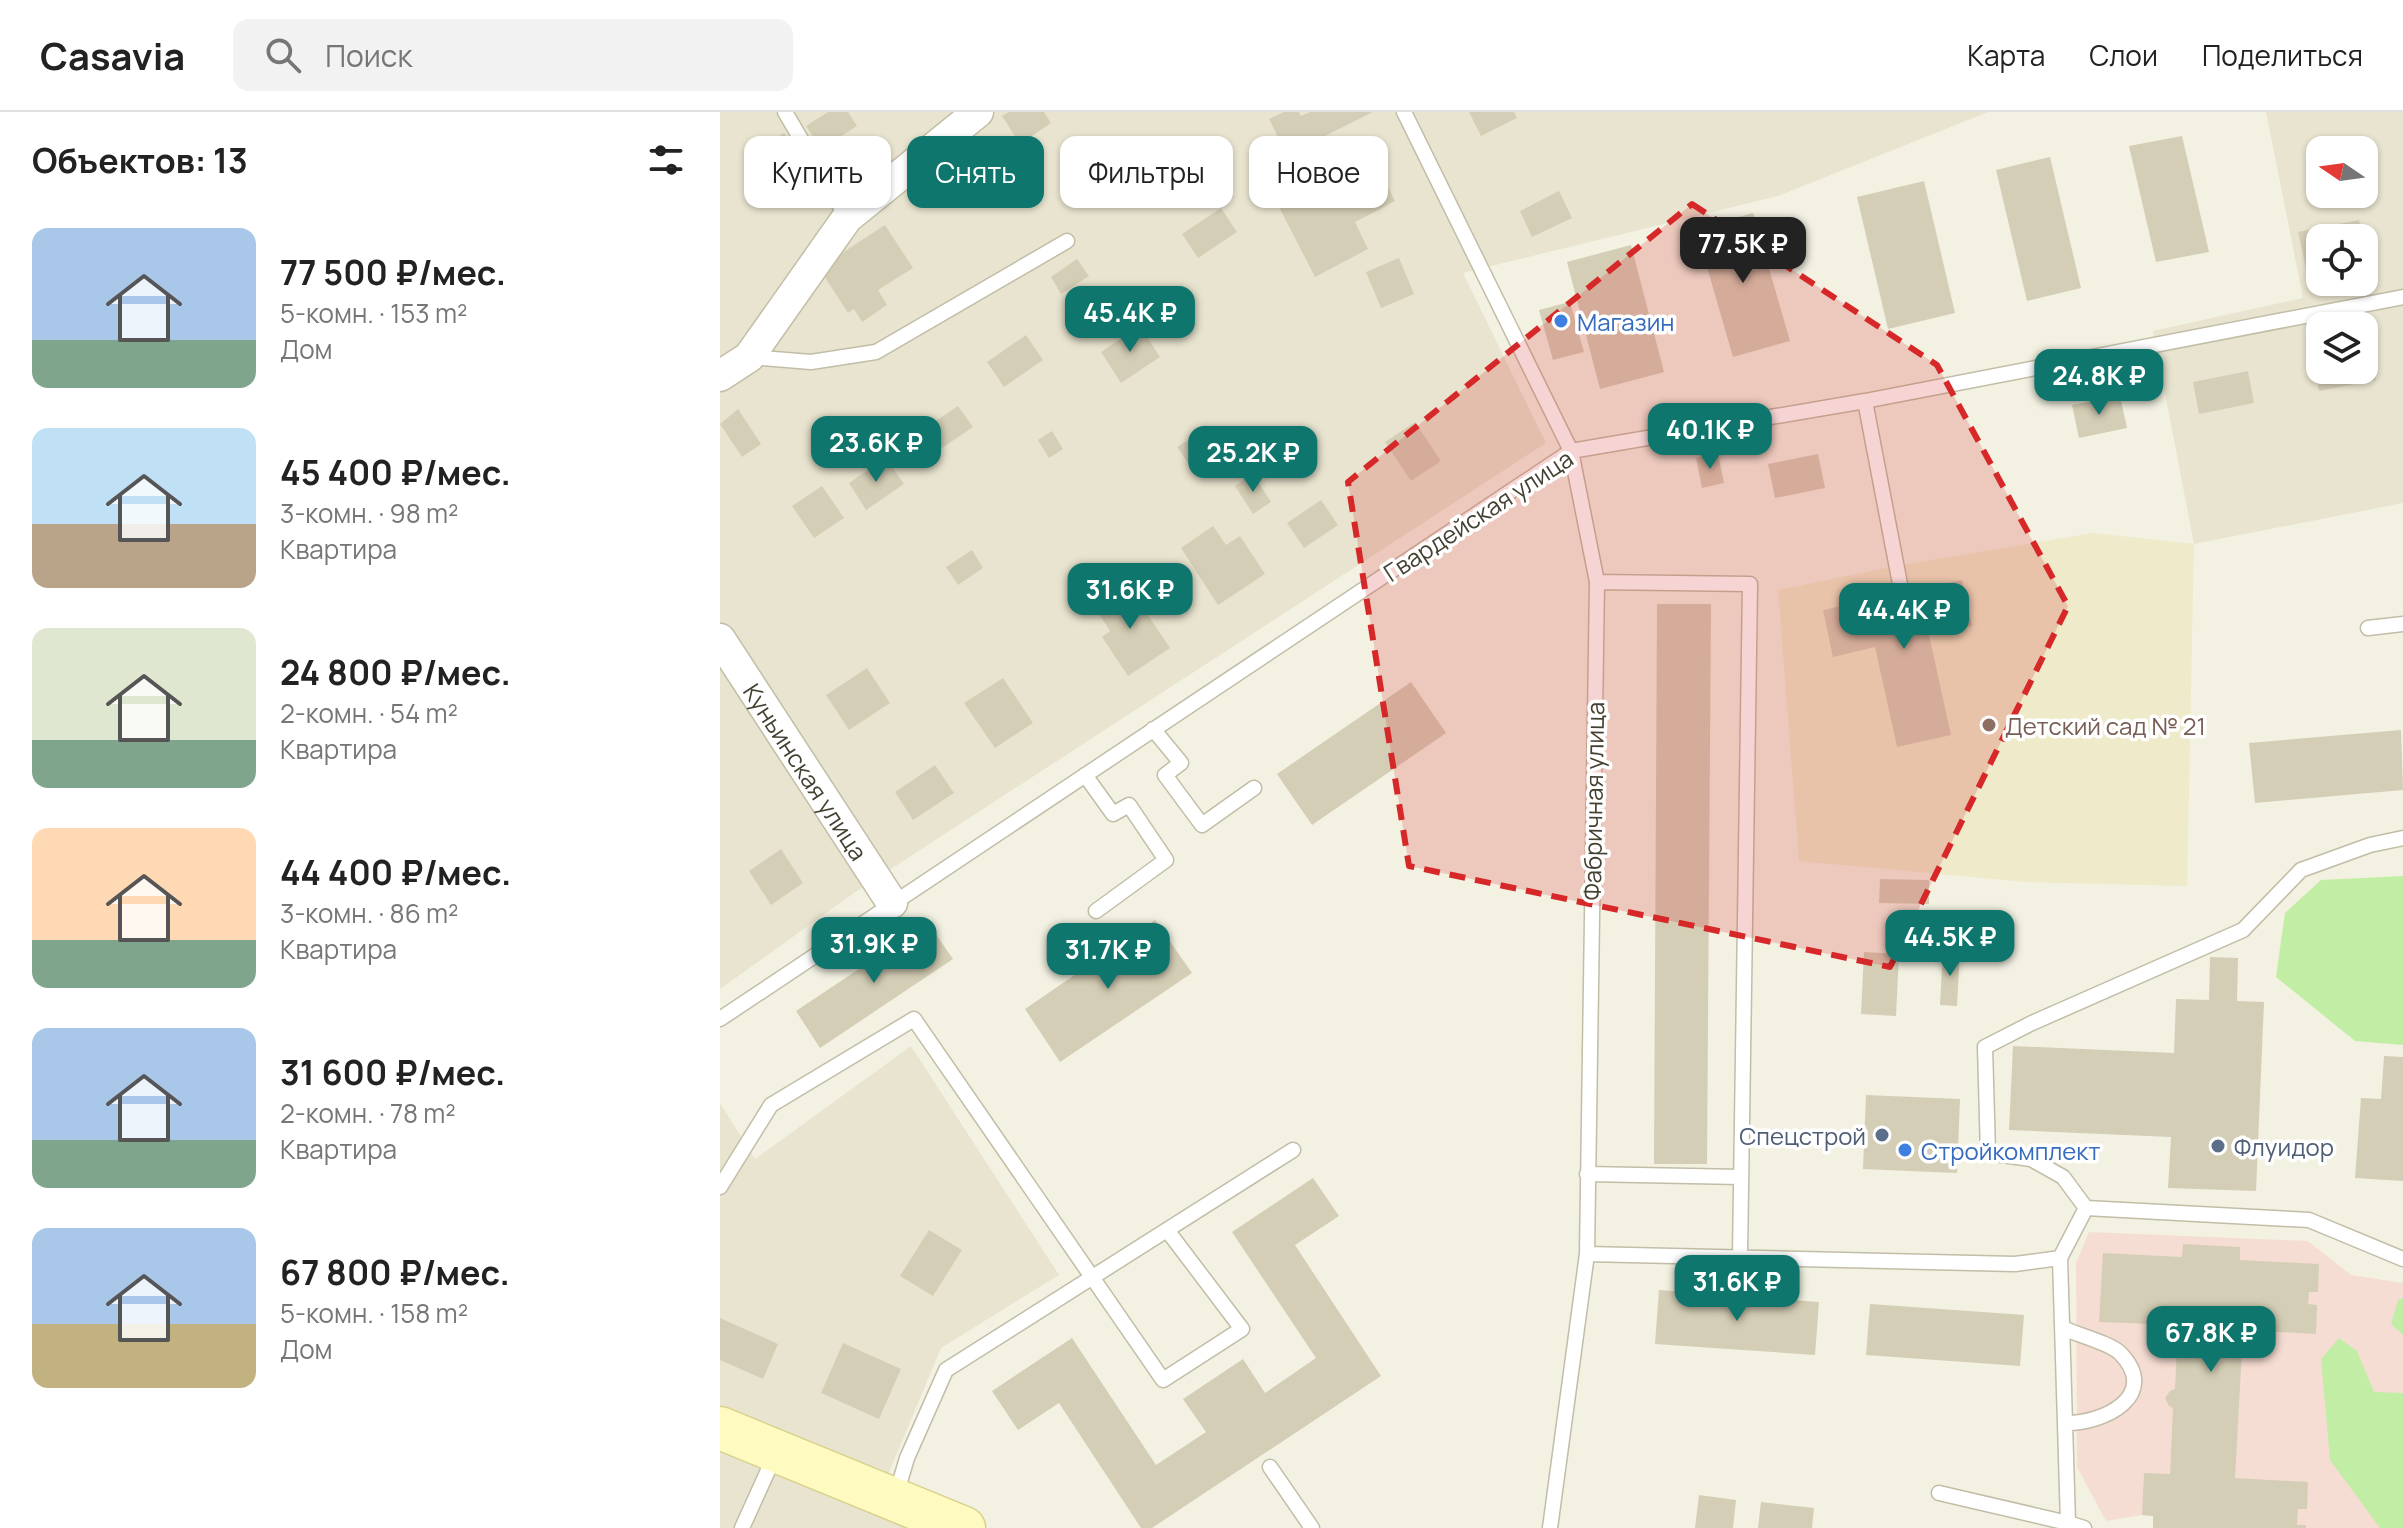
<!DOCTYPE html>
<html lang="ru">
<head>
<meta charset="utf-8">
<style>
  :root { --surface:#fff; --page:#f2f2f2; --text:#222; --muted:#767676; --line:#e0e0e0; --accent:#0f766e }
  body { margin:0; font-family:Manrope,sans-serif; background:var(--page); color:var(--text); height:100vh; display:flex; flex-direction:column; font-size:30px; white-space:nowrap }
  * { box-sizing:border-box; margin:0 }
  p { font-size:26px; color:var(--muted) }
  .icon { flex:none; width:44px; height:44px; fill:none; stroke:currentColor; stroke-width:2; stroke-linecap:round; stroke-linejoin:round }
  .map { position:relative; flex:1; overflow:hidden }
  .panel { display:flex; flex-direction:column; background:var(--surface); width:720px }
  .panel>* { flex:none }
  .top-card { position:absolute; left:24px; top:24px; width:760px; height:72px; display:flex; gap:16px }
  .needle { width:52px; rotate:283deg }
  .tools { position:absolute; left:1586px; top:24px; display:grid; gap:16px }
  .tools a { display:grid; place-items:center; width:72px; height:72px; border-radius:16px; background:var(--surface); box-shadow:0 2px 6px #0004; font-size:40px }
  .price { position:absolute; translate:-50% -68px; padding:0 18px; border-radius:16px; background:var(--accent); color:#fff; font-size:26px; line-height:52px; filter:drop-shadow(0 2px 4px #0008) }
  .price::after { content:''; position:absolute; left:50%; top:48px; width:24px; height:18px; margin-left:-12px; background:inherit; clip-path:polygon(0 0,100% 0,50% 100%) }
  .price.active { background:#222; color:#fff }
  ul { padding:0; list-style:none }
  li { display:flex; align-items:center; gap:24px; height:200px; padding:0 32px }
  li span { display:grid; place-items:center; flex:none; width:224px; height:160px; border-radius:16px; color:#555 }
  li>.icon { margin-inline-start:auto }
  span .icon { width:96px; height:96px; fill:#fffc; stroke-width:1 }
  li b { font-size:34px }
  h2 { display:flex; justify-content:space-between; align-items:center; height:96px; padding:0 32px; font-size:34px }
  .chip { padding:0 28px; border-radius:16px; background:var(--surface); box-shadow:0 2px 6px #0004; font-size:28px; line-height:72px }
  .chip.active { background:var(--accent); color:#fff }
  header { display:flex; align-items:center; gap:48px; box-sizing:border-box; height:112px; padding:0 40px; background:var(--surface); border-bottom:2px solid var(--line) }
  header strong { font-size:38px }
  nav { display:flex; gap:44px; margin-inline-start:auto; font-size:28px }
  .search { width:560px; height:72px; background:var(--page); display:flex; align-items:center; gap:20px; box-sizing:border-box; padding:0 28px; border-radius:16px; color:var(--muted); font-size:30px }
  main { display:flex; flex:1; min-height:0 }
  .map>svg:first-child { display:block }
</style>
</head>
<body>
<header>
<strong>Casavia</strong>
<div class="search"><svg class="icon" aria-label="search" viewBox="0 0 24 24"><circle cx="10" cy="10" r="6"/><path d="M15 15l6 6"/></svg>Поиск</div>
<nav><a>Карта</a><a>Слои</a><a>Поделиться</a></nav>
</header>
<main>
<section class="panel">
<h2>Объектов: 13<svg class="icon" aria-label="filters" viewBox="0 0 24 24"><path d="M4 7h16M4 17h16"/><circle cx="9" cy="7" r="2"/><circle cx="15" cy="17" r="2"/></svg></h2>
<ul>
<li><span style="background:linear-gradient(#a9c7e8 70%,#7fa58c 0)"><svg class="icon" aria-label="home" viewBox="0 0 24 24"><path d="M3 11l9-7 9 7M6 9v11h12V9"/></svg></span><div><b>77 500 ₽/мес.</b><p>5-комн. · 153 m²</p><p>Дом</p></div></li>
<li><span style="background:linear-gradient(#bfe0f5 60%,#b9a48a 0)"><svg class="icon" aria-label="home" viewBox="0 0 24 24"><path d="M3 11l9-7 9 7M6 9v11h12V9"/></svg></span><div><b>45 400 ₽/мес.</b><p>3-комн. · 98 m²</p><p>Квартира</p></div></li>
<li><span style="background:linear-gradient(#dfe7d0 70%,#7fa58c 0)"><svg class="icon" aria-label="home" viewBox="0 0 24 24"><path d="M3 11l9-7 9 7M6 9v11h12V9"/></svg></span><div><b>24 800 ₽/мес.</b><p>2-комн. · 54 m²</p><p>Квартира</p></div></li>
<li><span style="background:linear-gradient(#ffd9b3 70%,#7fa58c 0)"><svg class="icon" aria-label="home" viewBox="0 0 24 24"><path d="M3 11l9-7 9 7M6 9v11h12V9"/></svg></span><div><b>44 400 ₽/мес.</b><p>3-комн. · 86 m²</p><p>Квартира</p></div></li>
<li><span style="background:linear-gradient(#a9c7e8 70%,#7fa58c 0)"><svg class="icon" aria-label="home" viewBox="0 0 24 24"><path d="M3 11l9-7 9 7M6 9v11h12V9"/></svg></span><div><b>31 600 ₽/мес.</b><p>2-комн. · 78 m²</p><p>Квартира</p></div></li>
<li><span style="background:linear-gradient(#a9c7e8 60%,#c2b280 0)"><svg class="icon" aria-label="home" viewBox="0 0 24 24"><path d="M3 11l9-7 9 7M6 9v11h12V9"/></svg></span><div><b>67 800 ₽/мес.</b><p>5-комн. · 158 m²</p><p>Дом</p></div></li>
</ul>
</section>
<div class="map">
<svg width="1683" height="1416" viewBox="0 0 1683 1416">
  <rect width="100%" height="100%" fill="#f3f1e2"/>
  <path fill="#e8e4cf" fill-rule="evenodd" d="M0 0H1268L1058 84 743 161 826 331 134 781 0 877Z
    M1546 0H1683V391L1474 432 1433 219 1583 186ZM1600 38H1644V82H1600ZM1600 126H1644V170H1600ZM1600 214H1644V258H1600Z
    M191 934 339 1163 221 1236 152 1401 187 1416H0V991L35 1047Z"/>
  <path fill="#eeeaca" d="M1373 421 1474 432 1467 774 1306 770 1079 749 1058 478 1175 454Z"/>
  <path fill="#f6ddd3" d="M1369 1120 1588 1129 1631 1163 1683 1171V1416H1433V1404L1422 1403 1386 1409 1357 1355 1356 1151Z"/>
  <path fill="#c1eda5" d="M1683 764V933L1635 929 1556 865 1565 801 1601 768Z
    M1683 1186V1223L1671 1212 1678 1188Z
    M1619 1226 1637 1239 1654 1280 1683 1281V1416H1660L1610 1348 1601 1247Z"/>
  <path fill="#d5ceb6" d="M108 0H128L137 14 101 37 86 14Z
    M289 0H324L331 11 300 32 282 4Z
    M564 0H579L581 4 590 0H653L567 43 549 7Z
    M749 0H794L797 6 761 24Z
    M64 21 84 52 44 78 24 48Z
    M1462 24 1489 140 1436 150 1409 34Z
    M642 25 675 89 635 110 648 137 595 165 559 95 573 87 564 71 626 39 623 34Z
    M1330 45 1361 176 1307 189 1276 58Z
    M1204 69 1235 201 1168 217 1137 85Z
    M839 79 852 106 812 125 800 99Z
    M501 96 517 120 478 146 462 122Z
    M1033 101 1070 229 1013 245 976 117Z
    M1639 108 1643 126H1600V154L1586 157 1578 120Z
    M165 113 193 156 158 178 167 193 142 210 134 197 128 201 99 156Z
    M911 133 944 260 880 277 847 150Z
    M679 146 694 182 661 196 646 160Z
    M357 147 369 164 341 182 331 165Z
    M850 190 864 240 833 248 819 198Z
    M420 214 440 245 401 271 381 240Z
    M306 223 323 248 284 275 267 250Z
    M1650 234 1656 268 1599 279 1592 245 1600 243V258H1644V235Z
    M1528 259 1534 291 1479 302 1473 270Z
    M1400 284 1407 316 1359 326 1352 293Z
    M238 294 253 315 219 338 205 316Z
    M18 297 41 332 22 345 0 312Z
    M695 310 721 349 691 369 665 330Z
    M332 319 343 337 329 346 318 328Z
    M478 322 491 342 471 355 457 335Z
    M998 342 1004 371 982 376 976 346Z
    M1098 342 1105 376 1055 386 1048 352Z
    M166 346 184 372 146 398 129 371Z
    M533 362 551 390 533 402 515 374Z
    M102 374 124 406 94 426 72 394Z
    M601 388 618 413 584 436 567 411Z
    M493 414 506 433 520 424 545 462 498 493 461 436Z
    M252 438 263 456 238 473 226 455Z
    M1242 468 1252 514 1209 523 1231 623 1177 635 1155 535 1113 545 1103 498Z
    M407 472 450 536 408 564 382 525 390 519 374 494Z
    M937 492H991L987 1052H934Z
    M147 556 170 591 129 618 106 583Z
    M283 566 313 611 275 636 244 591Z
    M691 570 726 621 592 713 557 662Z
    M1681 618 1683 678 1535 691 1529 631Z
    M215 653 234 681 193 708 175 680Z
    M61 737 83 771 51 793 29 759Z
    M1160 767 1209 768V792L1159 791Z
    M435 808 472 861 340 950 305 897Z
    M208 811 233 847 100 936 76 899Z
    M1223 837 1240 838 1237 894 1220 893Z
    M1144 840 1179 842 1176 904 1141 902Z
    M1490 845 1518 846 1517 889 1544 890 1536 1079 1448 1076 1451 1025 1289 1018 1293 934 1454 941 1456 887 1489 888Z
    M1664 944 1683 945V1069L1635 1066 1641 986 1661 987Z
    M1146 983 1240 987 1237 1061 1143 1057Z
    M593 1066 619 1104 575 1133 661 1264 432 1416H421L339 1291 298 1318 272 1279 352 1226 436 1353 486 1320 463 1287 523 1247 545 1281 596 1246 512 1120Z
    M209 1118 242 1138 213 1184 180 1164Z
    M1463 1132 1520 1135V1148L1599 1152 1598 1180H1589L1588 1192 1597 1193 1596 1222 1523 1218 1517 1331 1515 1366 1588 1370 1587 1397H1578L1577 1413H1586V1416H1433V1404L1422 1403 1424 1361 1450 1362 1453 1296 1449 1294 1445 1286 1450 1279 1455 1277 1458 1213 1379 1210 1383 1141 1462 1145Z
    M939 1178 1099 1190 1095 1243 935 1232Z
    M1150 1192 1304 1203 1300 1254 1146 1243Z
    M0 1206 58 1232 43 1267 0 1248Z
    M123 1231 181 1257 159 1307 101 1281Z
    M979 1383 1016 1388 1013 1416H975Z
    M1041 1390 1094 1396 1092 1416H1038Z"/>
  <g fill="none" stroke-linecap="round" stroke-linejoin="round">
    <g stroke="#c2bda6" stroke-width="17">
      <path id="lane" d="M65 0 127 106
        M684 0 851 339 877 470 867 1142 830 1416
        M29 245 91 250 156 240 347 129
        M1145 289 1180 472
        M877 470 1030 472 1020 1144
        M1648 516 1683 512
        M433 617 461 651 445 663 482 713 534 676
        M365 663 393 702 409 693 446 748 376 799
        M0 907 851 339 1145 289 1683 185
        M867 1062 1021 1065
        M0 1075 51 993 194 907 443 1268 522 1217 447 1118
        M1366 1096 1343 1065 1311 1047 1268 1041 1265 935 1312 911 1523 818 1581 758 1650 733 1683 726
        M867 1142 1295 1152 1340 1146 1366 1096 1589 1108 1683 1147
        M1340 1146 1348 1411 1364 1416
        M1343 1216C1357 1223 1390 1231 1400 1241 1441 1283 1384 1312 1345 1311
        M550 1355 592 1416
        M1219 1381 1348 1411
        M176 1383 187 1346 226 1258 573 1038
        M22 1416 55 1343"/>
    </g>
    <g stroke="#c2bda6" stroke-width="33">
      <g id="street">
        <path d="M0 264 29 245 127 106 258 0"/>
        <path id="s1" d="M0 527 172 791"/>
      </g>
    </g>
    <g stroke="#d8d18b" stroke-width="45">
      <path id="secondary" d="M0 1316 244 1416"/>
    </g>
    <use href="#lane" stroke="#fff" stroke-width="14"/>
    <use href="#street" stroke="#fff" stroke-width="30"/>
    <use href="#secondary" stroke="#fffac0" stroke-width="42"/>
  </g>
  <path fill="#d62828" fill-opacity="0.2" stroke="#d62828" stroke-width="6" stroke-dasharray="16 10" stroke-linejoin="round" d="M972 92 1217 253 1348 494 1170 855 689 754 628 370Z"/>
  <g fill="#3f7fe0" stroke="#fff" stroke-width="3">
    <circle cx="841" cy="209" r="8"/>
    <circle cx="1185" cy="1038" r="8"/>
  </g>
  <circle fill="#8d6e63" stroke="#fff" stroke-width="3" cx="1269" cy="613" r="8"/>
  <g fill="#5c6f8a" stroke="#fff" stroke-width="3">
    <circle cx="1162" cy="1023" r="8"/>
    <circle cx="1498" cy="1034" r="8"/>
  </g>
  <g text-anchor="middle" dominant-baseline="central" stroke-width="7" stroke-linejoin="round" paint-order="stroke">
    <g font-size="24" fill="#366cbe" stroke="#fff" text-anchor="start">
      <text x="857" y="209">Магазин</text>
      <text x="1201" y="1038">Стройкомплект</text>
    </g>
    <g font-size="24" fill="#454132" stroke="#fff">
      <text transform="translate(758 403) rotate(-33)">Гвардейская улица</text>
      <text stroke="none"><textPath href="#s1" startOffset="158">Куньинская улица</textPath></text>
      <text transform="translate(873 689) rotate(-89)">Фабричная улица</text>
    </g>
    <g font-size="24" fill="#785e54" stroke="#fff" text-anchor="start">
      <text x="1285" y="613">Детский сад № 21</text>
    </g>
    <g font-size="24" fill="#4e5e75" stroke="#fff" text-anchor="end">
      <text x="1146" y="1023">Спецстрой</text>
      <text x="1514" y="1034" text-anchor="start">Флуидор</text>
    </g>
  </g>
</svg>
<div class="tools">
<a><svg class="needle" viewBox="-14 -14 28 28"><path d="M0-13l5 13h-10z" fill="#e53935"/><path d="M0 13l5-13h-10z" fill="#767676"/></svg></a>
<a><svg class="icon" aria-label="locate" viewBox="0 0 24 24"><circle cx="12" cy="12" r="6"/><path d="M12 2v4M12 18v4M2 12h4M18 12h4"/></svg></a>
<a><svg class="icon" aria-label="layers" viewBox="0 0 24 24"><path d="M12 4l9 5-9 5-9-5zM3 14l9 5 9-5"/></svg></a>
</div>
<b class="price active" style="left:1023px;top:173px">77.5K ₽</b>
<b class="price" style="left:410px;top:242px">45.4K ₽</b>
<b class="price" style="left:1379px;top:305px">24.8K ₽</b>
<b class="price" style="left:990px;top:359px">40.1K ₽</b>
<b class="price" style="left:156px;top:372px">23.6K ₽</b>
<b class="price" style="left:533px;top:382px">25.2K ₽</b>
<b class="price" style="left:410px;top:519px">31.6K ₽</b>
<b class="price" style="left:1184px;top:539px">44.4K ₽</b>
<b class="price" style="left:1230px;top:866px">44.5K ₽</b>
<b class="price" style="left:154px;top:873px">31.9K ₽</b>
<b class="price" style="left:388px;top:879px">31.7K ₽</b>
<b class="price" style="left:1017px;top:1211px">31.6K ₽</b>
<b class="price" style="left:1491px;top:1262px">67.8K ₽</b>
<div class="top-card">
<a class="chip">Купить</a>
<a class="chip active">Снять</a>
<a class="chip">Фильтры</a>
<a class="chip">Новое</a>
</div>
</div>
</main>
</body>
</html>
